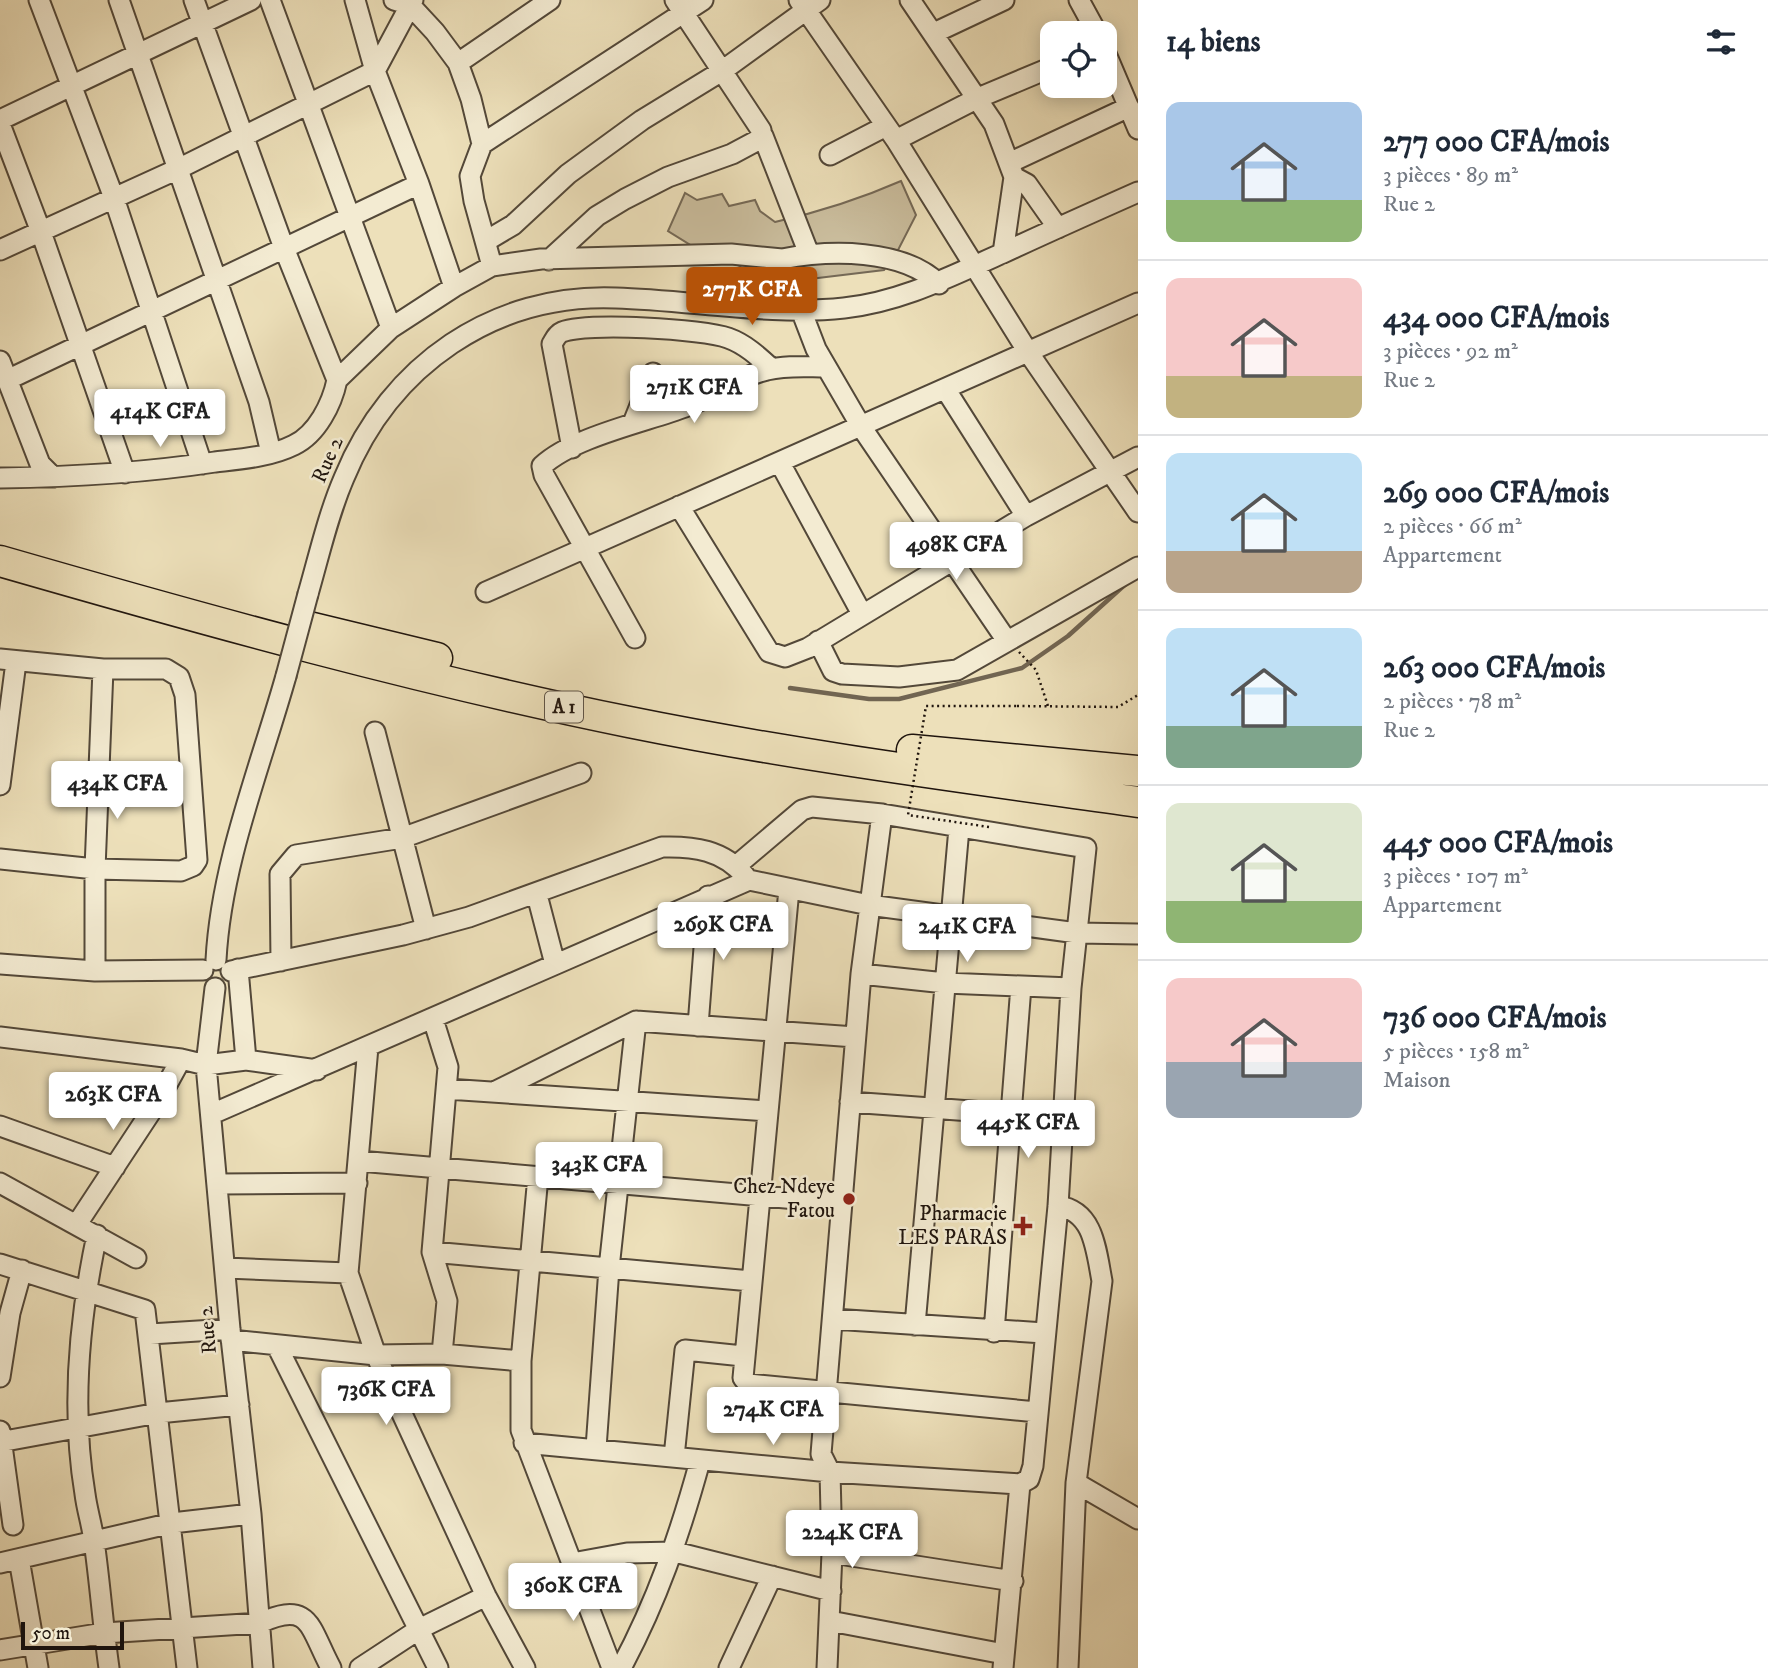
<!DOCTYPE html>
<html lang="fr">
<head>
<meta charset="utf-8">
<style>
  :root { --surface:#fff; --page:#f6f6f7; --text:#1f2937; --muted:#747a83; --line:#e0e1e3; --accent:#b45309 }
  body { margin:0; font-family:"IM FELL DW Pica",serif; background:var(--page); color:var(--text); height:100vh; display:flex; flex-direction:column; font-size:26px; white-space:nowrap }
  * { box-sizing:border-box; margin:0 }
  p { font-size:23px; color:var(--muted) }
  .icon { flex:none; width:38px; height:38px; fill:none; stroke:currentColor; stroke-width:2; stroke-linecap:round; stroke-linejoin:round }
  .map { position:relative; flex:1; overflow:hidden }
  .details { display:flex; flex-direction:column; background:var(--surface); width:630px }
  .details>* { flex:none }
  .tools { position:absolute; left:1040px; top:21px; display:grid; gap:14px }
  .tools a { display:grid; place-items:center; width:77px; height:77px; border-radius:14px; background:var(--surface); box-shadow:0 4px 18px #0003; font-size:35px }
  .scale { position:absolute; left:21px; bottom:18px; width:103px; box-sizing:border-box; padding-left:7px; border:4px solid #20150e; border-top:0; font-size:19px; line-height:24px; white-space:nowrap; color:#20150e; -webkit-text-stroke:5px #f3ebd2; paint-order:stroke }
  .price { position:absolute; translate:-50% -60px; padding:0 16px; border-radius:7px; background:#fff; color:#222; font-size:23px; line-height:46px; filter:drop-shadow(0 2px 4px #0008) }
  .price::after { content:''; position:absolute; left:50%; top:42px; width:21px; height:16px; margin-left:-10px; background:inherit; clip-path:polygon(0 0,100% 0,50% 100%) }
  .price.on { background:var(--accent); color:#fff }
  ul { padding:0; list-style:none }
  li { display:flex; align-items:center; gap:21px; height:175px; padding:0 28px }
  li+li { border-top:2px solid var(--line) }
  li span { display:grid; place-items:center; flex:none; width:196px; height:140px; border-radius:14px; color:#555 }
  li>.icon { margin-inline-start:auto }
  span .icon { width:84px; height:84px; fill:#fffc; stroke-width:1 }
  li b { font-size:30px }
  h2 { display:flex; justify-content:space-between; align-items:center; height:84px; padding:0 28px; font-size:30px }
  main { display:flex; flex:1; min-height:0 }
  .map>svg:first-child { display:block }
</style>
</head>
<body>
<main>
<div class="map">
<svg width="1138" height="1668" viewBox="0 0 1138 1668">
  <rect width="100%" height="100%" fill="#ede0ba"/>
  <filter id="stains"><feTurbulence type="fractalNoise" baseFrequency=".00286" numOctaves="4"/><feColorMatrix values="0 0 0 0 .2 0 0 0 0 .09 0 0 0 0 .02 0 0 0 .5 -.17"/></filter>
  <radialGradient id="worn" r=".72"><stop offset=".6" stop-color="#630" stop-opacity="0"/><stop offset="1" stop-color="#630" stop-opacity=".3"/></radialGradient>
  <path fill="#cabd9d" stroke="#756956" stroke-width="2" d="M901 181 916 215 896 254 884 270 752 286 740 266 697 249 668 231 685 193 697 200 722 194 729 206 755 200 760 211 775 222C819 212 860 199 901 181Z"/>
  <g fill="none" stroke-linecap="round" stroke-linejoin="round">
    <path stroke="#716552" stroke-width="4.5" d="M790 688 869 699H899L1022 668 1068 636 1128 582"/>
    <g stroke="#534839" stroke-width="23">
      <path id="minor" d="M39 0 114 198 202 464
        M119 0 259 402 271 453
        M270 0 391 328
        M394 0 410 5 435 32 458 63 471 99 482 144 470 176 474 201 492 266 454 287
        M799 0 896 140 1028 352 1138 512
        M910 0 994 124 1014 177 1003 253
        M1079 0 1097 33
        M934 33 1004 0
        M1104 49 1138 129
        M458 63 550 0
        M0 120 251 0
        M0 124 41 232 125 473
        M763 136 809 254
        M896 140 978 98 1052 67
        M482 144 703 0
        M830 155 886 126
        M1009 163 1129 107
        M1014 177 1027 184 1058 228
        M486 241 513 225 568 174 642 120 722 71 820 0
        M0 250 180 168 375 71 413 0
        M782 259C829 250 902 248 939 284
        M549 260 597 216 625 199 668 177 732 154 762 138 761 130 675 0
        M492 266 541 259 731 254 782 259 785 310
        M801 310 816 349 862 428 1007 641
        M0 361 40 464 53 477
        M7 380 419 184
        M337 380 391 328 454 287 419 184 375 71 355 0
        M946 390 1026 516
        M633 423 653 373
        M572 448 552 344C555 339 557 334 562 332 586 322 704 329 728 338 745 344 758 356 772 369
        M780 463 862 614
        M0 478C72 477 143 473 215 462 241 459 270 457 294 445 317 434 332 404 337 380L284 248 194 0
        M679 506 769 652 785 657 808 648 1026 516 1138 457
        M486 592 1138 303
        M308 594C319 556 328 515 344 478 390 365 494 293 616 298 689 300 773 316 844 308 901 302 951 276 1003 253 1048 232 1093 212 1138 192
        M635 638 544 475 542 466C573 437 645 422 685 407 714 397 737 377 767 370 786 365 807 367 826 367
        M818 641 833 671 842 674 899 677 957 670 1138 567
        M0 659 103 669H166L179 677 185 695 197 860 193 866 181 871 95 869 0 859
        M375 732 426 929
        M0 785 16 662
        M736 866 802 810 812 807 882 814 1086 848 1071 988 1058 1206 1033 1466 1029 1479 1020 1484 1003 1668
        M789 889 743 1378 748 1384 1037 1412
        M537 895 555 964
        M216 960C221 864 260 768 286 676
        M281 961 280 874 296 855 402 838 581 773
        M0 964 95 971 203 970
        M238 969 246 1060 317 1070
        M95 971V869L103 669
        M231 971 403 935 469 917 662 847C694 846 723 850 745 876
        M861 974 945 983 1071 988
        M215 988 206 1065 230 1329 251 1514 263 1668
        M433 1019 448 1067 432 1252 447 1301 442 1354
        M698 1026 708 896
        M0 1037 181 1059 206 1065 246 1060
        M368 1047 348 1273 376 1355 398 1405 486 1596 525 1668
        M447 1089 767 1111
        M496 1091 636 1021 855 1037
        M850 1102 1011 1114
        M212 1114 749 880 869 905 1077 933 1138 934
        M0 1126 115 1167
        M359 1161 842 1203
        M538 1176 521 1361V1430L612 1668
        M0 1183 136 1258
        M218 1184 357 1183
        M1058 1206C1094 1211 1096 1250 1102 1281L1076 1483 1068 1668
        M77 1224 158 1101 181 1059
        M97 1235C79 1319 71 1409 85 1494 87 1510 92 1525 94 1541 100 1583 103 1626 109 1668
        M432 1252 751 1281
        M0 1264 145 1310 187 1668
        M226 1268 348 1273
        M833 1319 1044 1333
        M915 1325 959 828
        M994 1332 1021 986
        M150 1334 230 1329
        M231 1340 376 1355 442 1354 521 1361
        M277 1346 438 1668
        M0 1377 10 1313 22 1270
        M0 1431 13 1525
        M0 1442 158 1413 239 1405
        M524 1443 830 1472 1020 1484
        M596 1448 609 1268 636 1021
        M674 1457 685 1350 743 1356
        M1076 1483 1138 1519
        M832 1553 1013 1581
        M19 1559 38 1668
        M0 1563 172 1523 251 1514
        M572 1563 627 1553 675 1552 831 1591
        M830 1621 1004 1654
        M0 1650 104 1633 260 1623C311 1600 309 1627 331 1668
        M360 1668 421 1628 486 1596
        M621 1668C657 1601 680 1534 700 1461
        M729 1668 772 1576
        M827 1668 832 1553 830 1472 821 1454 861 974 882 814"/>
    </g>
    <g stroke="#20150e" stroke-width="33">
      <path id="highway" d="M0 561C208 621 417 679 629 722 797 756 968 778 1138 802
        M309 627 437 658
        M912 750 1138 771"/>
    </g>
    <path stroke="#20150e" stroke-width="2.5" stroke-dasharray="2 3.5" stroke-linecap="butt" d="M1019 652 1036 670 1048 706
      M1017 706 1118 707 1138 695"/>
    <use href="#minor" stroke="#f3ebd2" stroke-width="19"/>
    <use href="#highway" stroke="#ede0ba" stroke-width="30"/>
    <g stroke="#534839" stroke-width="23" stroke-linecap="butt">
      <path id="minor-bridge" d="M286 676 308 594"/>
    </g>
    <path stroke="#20150e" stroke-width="2.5" stroke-dasharray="2 3.5" stroke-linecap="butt" d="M989 827 908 815 926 706H1017"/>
    <use href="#minor-bridge" stroke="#f3ebd2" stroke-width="19"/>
  </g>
  <g fill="#8f2418" stroke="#f3ebd2" stroke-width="2.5">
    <circle cx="849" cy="1199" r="7"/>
    <path d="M1019.5 1215.5h7v7h7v7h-7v7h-7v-7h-7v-7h7z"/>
  </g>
  <g text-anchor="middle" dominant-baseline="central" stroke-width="5" stroke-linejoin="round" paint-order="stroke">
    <rect fill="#f3ebd2" stroke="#5f5549" stroke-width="2" x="545" y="691.5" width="38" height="31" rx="5"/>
    <g font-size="19" font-weight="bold" fill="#20150e">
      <text x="564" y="707">A 1</text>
    </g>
    <g font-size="21" fill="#20150e" stroke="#f3ebd2">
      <text transform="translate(328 460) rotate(-66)">Rue 2</text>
      <text transform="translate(208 1330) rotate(-95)">Rue 2</text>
    </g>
    <g font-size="21" fill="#20150e" stroke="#f3ebd2" text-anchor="end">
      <text x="835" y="1187">Chez Ndeye<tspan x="835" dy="24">Fatou</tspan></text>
      <text x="1007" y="1214">Pharmacie<tspan x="1007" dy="24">LES PARAS</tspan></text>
    </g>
  </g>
  <rect width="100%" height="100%" filter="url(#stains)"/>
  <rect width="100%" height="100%" fill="url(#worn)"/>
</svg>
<div class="tools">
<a><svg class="icon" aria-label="locate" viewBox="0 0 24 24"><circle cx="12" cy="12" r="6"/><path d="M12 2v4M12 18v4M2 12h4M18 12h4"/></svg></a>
</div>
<div class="scale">50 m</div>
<b class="price on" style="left:752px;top:327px">277K CFA</b>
<b class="price" style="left:694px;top:425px">271K CFA</b>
<b class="price" style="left:160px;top:449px">414K CFA</b>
<b class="price" style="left:956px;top:582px">498K CFA</b>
<b class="price" style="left:117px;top:821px">434K CFA</b>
<b class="price" style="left:723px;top:962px">269K CFA</b>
<b class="price" style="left:967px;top:964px">241K CFA</b>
<b class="price" style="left:113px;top:1132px">263K CFA</b>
<b class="price" style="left:1028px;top:1160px">445K CFA</b>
<b class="price" style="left:599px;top:1202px">343K CFA</b>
<b class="price" style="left:386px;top:1427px">736K CFA</b>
<b class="price" style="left:773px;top:1447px">274K CFA</b>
<b class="price" style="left:852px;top:1570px">224K CFA</b>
<b class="price" style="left:573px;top:1623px">360K CFA</b>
</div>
<section class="details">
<h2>14 biens<svg class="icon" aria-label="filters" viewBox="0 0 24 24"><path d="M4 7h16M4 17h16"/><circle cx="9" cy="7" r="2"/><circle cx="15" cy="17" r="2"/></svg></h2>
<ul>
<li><span style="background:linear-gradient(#a9c7e8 70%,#8fb573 0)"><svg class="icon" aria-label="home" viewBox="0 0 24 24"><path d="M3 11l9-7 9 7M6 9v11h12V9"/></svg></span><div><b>277 000 CFA/mois</b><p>3 pièces · 89 m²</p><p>Rue 2</p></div></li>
<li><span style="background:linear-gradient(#f6c9c9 70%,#c2b280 0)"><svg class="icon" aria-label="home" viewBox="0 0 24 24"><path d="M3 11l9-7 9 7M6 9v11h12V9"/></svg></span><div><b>434 000 CFA/mois</b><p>3 pièces · 92 m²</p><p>Rue 2</p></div></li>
<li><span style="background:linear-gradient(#bfe0f5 70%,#b9a48a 0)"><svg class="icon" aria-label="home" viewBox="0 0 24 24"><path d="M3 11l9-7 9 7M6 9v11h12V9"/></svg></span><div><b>269 000 CFA/mois</b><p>2 pièces · 66 m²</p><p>Appartement</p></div></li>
<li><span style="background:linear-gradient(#bfe0f5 70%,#7fa58c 0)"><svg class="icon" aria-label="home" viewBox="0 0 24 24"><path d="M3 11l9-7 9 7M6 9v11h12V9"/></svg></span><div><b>263 000 CFA/mois</b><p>2 pièces · 78 m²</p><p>Rue 2</p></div></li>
<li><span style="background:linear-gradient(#dfe7d0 70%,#8fb573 0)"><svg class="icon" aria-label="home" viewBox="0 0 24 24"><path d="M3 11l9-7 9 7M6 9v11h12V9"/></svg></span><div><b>445 000 CFA/mois</b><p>3 pièces · 107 m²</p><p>Appartement</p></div></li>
<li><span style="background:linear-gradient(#f6c9c9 60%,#9aa5b1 0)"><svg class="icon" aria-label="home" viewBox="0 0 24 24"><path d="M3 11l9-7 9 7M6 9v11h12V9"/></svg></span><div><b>736 000 CFA/mois</b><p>5 pièces · 158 m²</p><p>Maison</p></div></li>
</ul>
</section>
</main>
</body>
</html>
